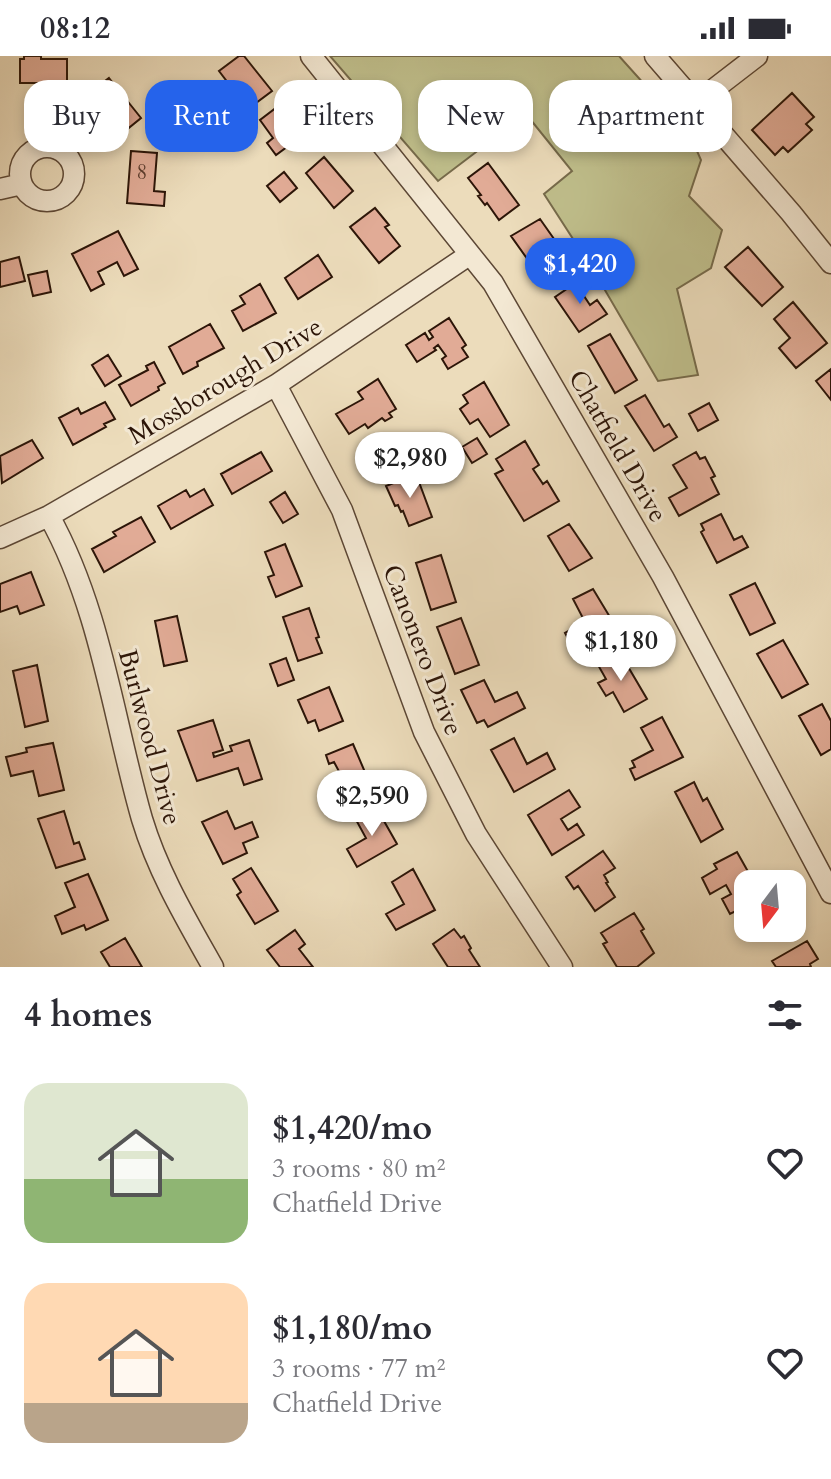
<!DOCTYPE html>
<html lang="en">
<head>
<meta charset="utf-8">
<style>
  :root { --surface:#fff; --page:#f2f2f3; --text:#2b2b33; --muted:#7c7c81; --accent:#2563eb }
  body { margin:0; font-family:Cardo,serif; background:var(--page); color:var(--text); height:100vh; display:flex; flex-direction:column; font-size:30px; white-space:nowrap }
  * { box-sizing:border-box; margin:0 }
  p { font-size:26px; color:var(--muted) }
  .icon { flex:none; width:44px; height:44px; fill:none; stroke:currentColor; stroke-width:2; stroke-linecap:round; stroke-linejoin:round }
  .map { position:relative; height:911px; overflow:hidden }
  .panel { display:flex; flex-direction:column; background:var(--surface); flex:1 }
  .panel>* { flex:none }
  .banner { position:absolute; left:24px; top:24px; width:784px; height:72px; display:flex; gap:16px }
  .needle { width:52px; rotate:196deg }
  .controls { position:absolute; left:734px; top:814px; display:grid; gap:16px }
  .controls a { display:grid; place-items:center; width:72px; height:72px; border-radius:16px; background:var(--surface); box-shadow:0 4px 12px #0003; font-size:40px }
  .price { position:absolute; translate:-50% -68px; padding:0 18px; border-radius:28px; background:#fff; color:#222; font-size:26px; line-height:52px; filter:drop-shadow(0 2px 4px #0008) }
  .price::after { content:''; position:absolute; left:50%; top:48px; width:24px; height:18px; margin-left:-12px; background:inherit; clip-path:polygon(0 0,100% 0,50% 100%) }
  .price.current { background:var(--accent); color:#fff }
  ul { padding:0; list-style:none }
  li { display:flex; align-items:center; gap:24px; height:200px; padding:0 24px }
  li span { display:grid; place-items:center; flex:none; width:224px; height:160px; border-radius:24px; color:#555 }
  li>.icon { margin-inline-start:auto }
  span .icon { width:96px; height:96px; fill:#fffc; stroke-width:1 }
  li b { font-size:34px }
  h2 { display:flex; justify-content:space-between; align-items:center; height:96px; padding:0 24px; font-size:34px }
  .pill { padding:0 28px; border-radius:24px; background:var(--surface); box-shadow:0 4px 12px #0003; font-size:28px; line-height:72px }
  .pill.current { background:var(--accent); color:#fff }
  .status { display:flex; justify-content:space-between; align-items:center; height:56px; padding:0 40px; background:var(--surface); direction:ltr }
  .status svg { height:22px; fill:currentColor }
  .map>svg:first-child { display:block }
</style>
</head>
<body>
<div class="status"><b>08:12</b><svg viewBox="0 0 49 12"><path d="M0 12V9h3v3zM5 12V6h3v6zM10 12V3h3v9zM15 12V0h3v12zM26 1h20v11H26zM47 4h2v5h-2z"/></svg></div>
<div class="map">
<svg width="831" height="911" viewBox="0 0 831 911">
  <rect width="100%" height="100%" fill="#ecdcbb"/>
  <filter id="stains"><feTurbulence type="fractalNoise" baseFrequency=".0025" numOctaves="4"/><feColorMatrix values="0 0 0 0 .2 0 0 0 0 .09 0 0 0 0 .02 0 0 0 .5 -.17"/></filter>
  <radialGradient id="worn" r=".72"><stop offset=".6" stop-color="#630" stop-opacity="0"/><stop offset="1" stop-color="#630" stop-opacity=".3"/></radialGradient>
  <path fill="#bfbe8b" stroke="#766a4a" stroke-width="2" d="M330 0H619L690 79 701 104 689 140 722 174 711 212 677 233 698 319 658 325 595 217 544 138 572 115 526 58 438 125Z"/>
  <path fill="#e1ab96" stroke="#2c1508" stroke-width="2" d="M24 0H41V3H67V27H20V3H24Z
    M239 0H244L272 35 248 53 219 15Z
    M109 22 141 62 120 79 87 39Z
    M792 37 814 61 806 68 812 74 788 96 783 91 775 99 752 74Z
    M281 48 303 79 276 99 267 87 273 82 260 64Z
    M217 59 227 75 212 85 201 69Z
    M131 95 157 97 154 135 165 136 164 150 127 147Z
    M324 101 353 135 334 152 306 117Z
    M488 107 519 149 499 164 487 147 485 149 478 140 481 139 468 122Z
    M284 116 297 132 280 146 267 130Z
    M375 152 389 169 385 171 400 190 379 207 350 171Z
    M540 163 559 190 533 211 511 180Z
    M118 175 138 213 124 220 117 206 98 216 104 228 91 235 72 198Z
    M748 191 783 231 762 250 725 211Z
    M318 199 332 221 298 243 285 222Z
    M19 201 25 225 0 231V206Z
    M47 215 51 236 33 240 28 219Z
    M583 222 589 232 582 237 590 249 597 244 607 258 579 276 555 241Z
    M260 228 276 257 243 275 232 255 245 248 240 240Z
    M793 246 827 287 796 312 779 292 790 282 774 263Z
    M449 262 466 289 462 292 468 301 448 313 442 303 446 300 438 289 434 292 436 294 417 306 406 289 425 277 429 284 433 281 429 275Z
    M210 268 224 292 197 306 198 310 183 318 169 291Z
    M610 278 637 324 615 337 588 290Z
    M108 299 121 320 105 330 92 309Z
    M154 306 165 327 158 331 159 334 131 350 119 329 148 314 146 310Z
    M831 313V344L816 325Z
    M378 323 396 353 389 357 392 361 385 365 382 362 368 372 365 368 349 378 336 358 363 343 358 336Z
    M484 326 509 369 490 381 478 363 470 368 460 353 468 347 463 339Z
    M645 339 664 371 669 368 677 381 654 395 625 350Z
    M105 346 115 363 104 368 106 371 73 389 59 362 78 352 81 358Z
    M709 347 718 364 698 375 689 358Z
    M477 382 487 398 472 407 462 391Z
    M32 384 43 402 2 427 0 400Z
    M525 385 539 409 533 413 543 428 547 425 559 445 524 465 495 418 503 414 496 403Z
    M261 396 272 415 232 438 221 418Z
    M696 396 700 403 705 401 715 420 711 422 719 438 679 460 669 442 687 432 673 409Z
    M416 418 432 461 409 470 403 455 401 456 398 449 395 450 386 430Z
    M204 433 213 449 171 473 158 450 186 434 190 441Z
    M285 436 298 458 283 467 270 446Z
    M721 458 734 484 742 480 748 491 717 507 701 476 704 474 701 468Z
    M141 461 155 486 104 516 92 493 116 480 113 476Z
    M569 468 592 502 569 515 548 480Z
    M285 488 302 530 276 541 268 521 274 519 265 496Z
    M441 499 456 546 431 554 416 507Z
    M31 516 44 549 20 558 17 550 0 556V528Z
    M755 527 775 567 750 579 730 539Z
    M593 533 619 576 597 588 594 583 574 594 565 577 585 566 573 543Z
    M309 552 319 581 316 582 322 597 298 605 283 561Z
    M177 560 187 605 164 610 155 565Z
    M461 562 479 609 455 618 437 571Z
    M783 584 808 628 782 642 757 598Z
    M620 597 647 643 624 656 613 636 606 640 598 627 606 623 598 609Z
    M286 602 294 624 278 630 270 608Z
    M37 609 48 665 25 671 13 615Z
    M484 624 495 646 517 636 525 652 488 671 484 664 477 667 461 634Z
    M329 631 343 665 319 675 315 664 308 667 298 644Z
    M822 648 831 665V693L821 699 799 660Z
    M662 661 683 701 635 724 630 713 635 711 632 705 653 694 641 672Z
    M213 664 223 694 213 697 214 701 232 695 230 690 249 684 262 723 244 729 238 712 197 725 178 675Z
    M514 682 527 708 547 697 555 713 514 736 491 694Z
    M53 687 64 734 39 740 33 715 11 720 6 701 27 696 26 692Z
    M353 688 370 728 350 736 334 706 329 708 326 699Z
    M694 726 703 745 707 742 723 773 701 786 675 736Z
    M569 734 580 751 561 763 568 774 577 768 584 779 552 799 528 759Z
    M376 751 397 788 357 811 347 793 366 782 355 762Z
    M64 755 74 788 79 786 85 803 56 812 38 763Z
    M227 755 235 773 252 766 258 781 243 787 247 797 223 808 202 766Z
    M603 795 615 812 604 819 608 826 606 827 615 841 595 855 578 830 574 833 566 821Z
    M737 796 755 828H748V849L730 858 722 843 731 838 726 829 710 838 702 822 717 813 714 808Z
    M251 812 278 855 255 868 237 839 241 836 233 823Z
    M413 813 435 854 396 874 386 858 404 848 392 826Z
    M88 818 108 864 86 874 84 869 62 878 55 860 75 851 65 827Z
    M634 857 644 873 641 875 654 897 637 911H617L603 888 607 886 601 877Z
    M454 873 461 882 464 880 471 892 469 894 480 911H448L433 888Z
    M295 874 305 888 299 893 313 911H280L267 894Z
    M125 882 142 911H110L101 896Z
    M807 885 818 903 810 908 811 911H776L772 905Z"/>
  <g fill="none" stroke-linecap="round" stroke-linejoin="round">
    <g stroke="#5c4735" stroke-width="23">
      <path id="minor" d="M311 0 493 227 663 521 831 837
        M655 0 791 157 831 207
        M696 47 757 0
        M20 118a27 27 0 1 1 54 0a27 27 0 1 1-54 0Z
        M0 133 22 128
        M276 329 342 454 424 676 476 778 562 911
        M49 460C101 553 113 662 142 763 158 816 186 863 213 911
        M0 482 49 460 276 329 469 199"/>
    </g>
    <use href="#minor" stroke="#f3e8d3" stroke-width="20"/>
  </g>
  <g text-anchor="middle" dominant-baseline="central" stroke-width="6" stroke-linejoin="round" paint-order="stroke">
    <g font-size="22" fill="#593a2c">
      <text x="142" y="116">8</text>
    </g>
    <g font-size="26" fill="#2c1508" stroke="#f3e8d3">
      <text transform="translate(225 325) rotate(-31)">Mossborough Drive</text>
      <text transform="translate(618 390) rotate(60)">Chatfield Drive</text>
      <text transform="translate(423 594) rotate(69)">Canonero Drive</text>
      <text transform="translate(150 681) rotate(75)">Burlwood Drive</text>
    </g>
  </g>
  <rect width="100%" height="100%" filter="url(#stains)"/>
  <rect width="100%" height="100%" fill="url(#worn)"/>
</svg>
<div class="controls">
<a><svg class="needle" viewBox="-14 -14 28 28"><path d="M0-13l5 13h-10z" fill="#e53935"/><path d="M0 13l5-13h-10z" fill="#7c7c81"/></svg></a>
</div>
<b class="price current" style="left:580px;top:250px">$1,420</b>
<b class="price" style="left:410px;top:444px">$2,980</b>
<b class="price" style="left:621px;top:627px">$1,180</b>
<b class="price" style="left:372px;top:782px">$2,590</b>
<div class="banner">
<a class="pill">Buy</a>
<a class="pill current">Rent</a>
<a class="pill">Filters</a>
<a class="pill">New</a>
<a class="pill">Apartment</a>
</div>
</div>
<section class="panel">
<h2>4 homes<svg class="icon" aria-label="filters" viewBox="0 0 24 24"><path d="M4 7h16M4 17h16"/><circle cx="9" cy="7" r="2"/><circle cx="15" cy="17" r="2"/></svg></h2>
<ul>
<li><span style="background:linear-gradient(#dfe7d0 60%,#8fb573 0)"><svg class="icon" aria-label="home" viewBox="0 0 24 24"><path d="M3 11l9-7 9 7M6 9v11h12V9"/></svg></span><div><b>$1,420/mo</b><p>3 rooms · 80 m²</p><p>Chatfield Drive</p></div><svg class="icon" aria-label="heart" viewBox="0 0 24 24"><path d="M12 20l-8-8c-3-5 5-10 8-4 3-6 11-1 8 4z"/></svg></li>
<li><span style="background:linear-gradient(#ffd9b3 75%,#b9a48a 0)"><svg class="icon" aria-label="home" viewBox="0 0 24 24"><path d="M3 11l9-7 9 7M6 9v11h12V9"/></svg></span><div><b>$1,180/mo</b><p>3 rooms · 77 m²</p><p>Chatfield Drive</p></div><svg class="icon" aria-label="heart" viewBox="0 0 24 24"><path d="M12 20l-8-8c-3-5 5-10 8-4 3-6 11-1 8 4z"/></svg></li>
</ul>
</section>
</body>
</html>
